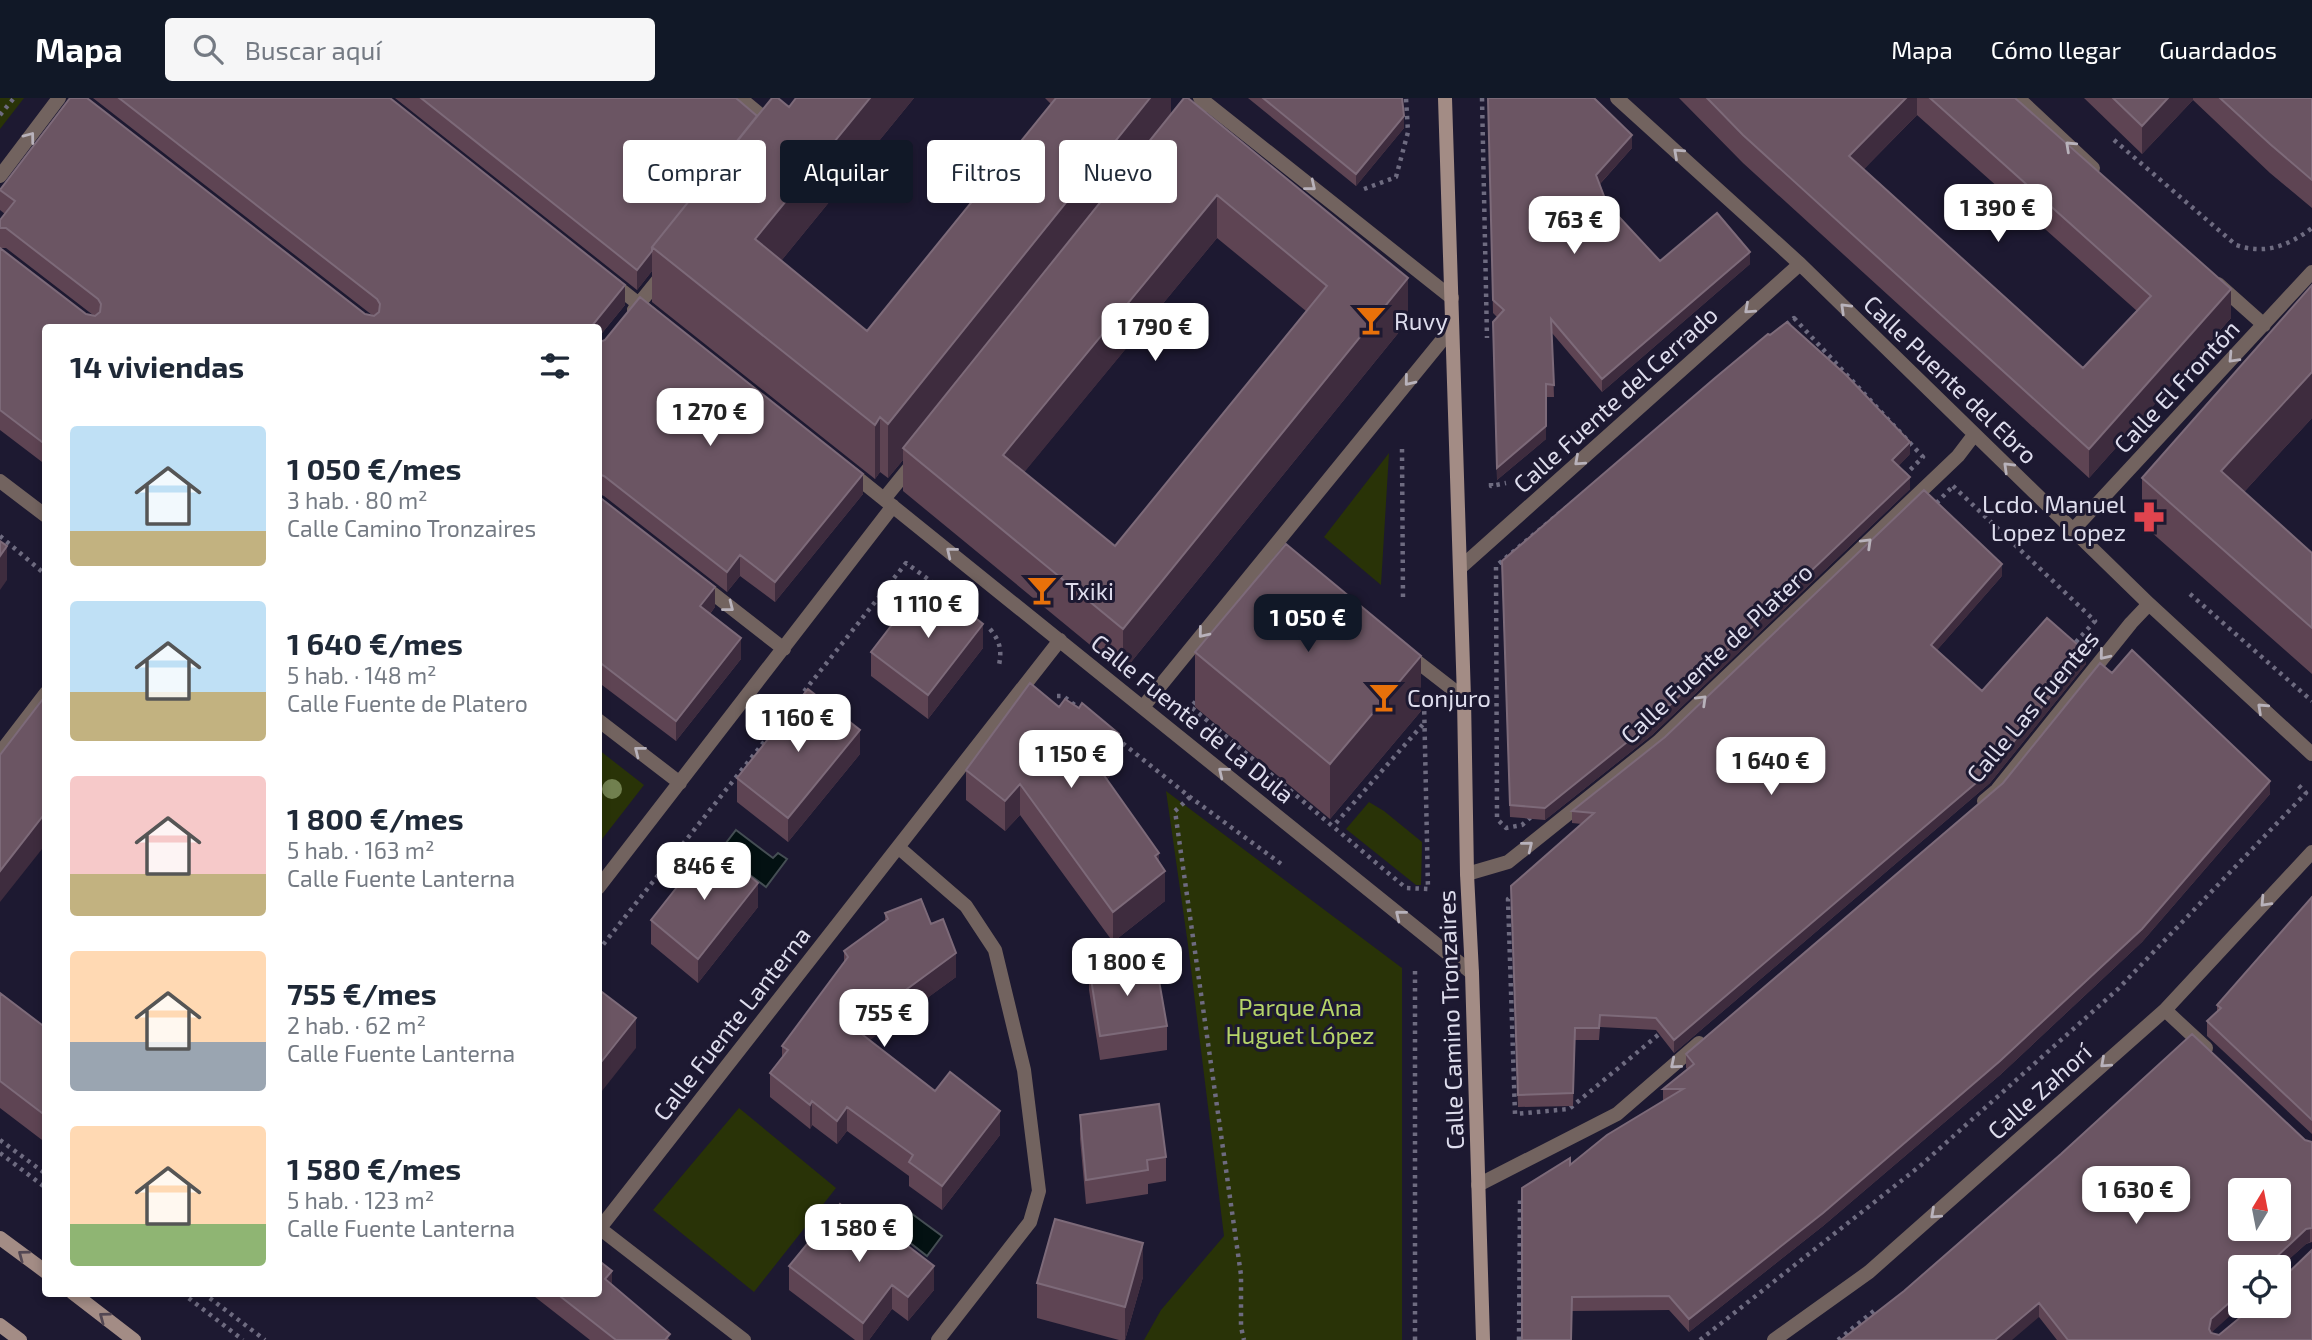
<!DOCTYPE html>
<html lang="es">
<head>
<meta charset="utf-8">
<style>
  :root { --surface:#fff; --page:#f6f6f7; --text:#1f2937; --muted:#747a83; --accent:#111827 }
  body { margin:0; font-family:"Exo 2",sans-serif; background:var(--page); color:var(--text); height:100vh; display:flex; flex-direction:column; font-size:26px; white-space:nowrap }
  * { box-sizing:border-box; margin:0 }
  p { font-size:23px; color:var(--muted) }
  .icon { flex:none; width:38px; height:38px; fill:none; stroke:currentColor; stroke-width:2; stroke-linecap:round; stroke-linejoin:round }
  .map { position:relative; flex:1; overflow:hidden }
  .details { position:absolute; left:42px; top:226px; width:560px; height:973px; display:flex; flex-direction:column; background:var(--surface); border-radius:7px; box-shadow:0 4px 10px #0003 }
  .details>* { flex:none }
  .top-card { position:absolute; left:623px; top:42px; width:665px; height:63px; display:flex; gap:14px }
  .needle { width:46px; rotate:10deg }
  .tools { position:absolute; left:2228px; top:1080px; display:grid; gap:14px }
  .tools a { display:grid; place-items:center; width:63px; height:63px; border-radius:7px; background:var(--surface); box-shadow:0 4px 10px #0003; font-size:35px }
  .price { position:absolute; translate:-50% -60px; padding:0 16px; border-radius:14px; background:#fff; color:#222; font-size:23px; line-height:46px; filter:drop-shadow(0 2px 4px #0008) }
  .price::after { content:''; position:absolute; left:50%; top:42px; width:21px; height:16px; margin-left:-10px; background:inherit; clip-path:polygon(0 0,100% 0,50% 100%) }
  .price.on { background:var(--accent); color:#fff }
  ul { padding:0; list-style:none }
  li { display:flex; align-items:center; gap:21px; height:175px; padding:0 28px }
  li span { display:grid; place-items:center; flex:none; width:196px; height:140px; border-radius:7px; color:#555 }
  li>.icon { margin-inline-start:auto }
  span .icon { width:84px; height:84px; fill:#fffc; stroke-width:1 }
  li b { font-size:30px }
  h2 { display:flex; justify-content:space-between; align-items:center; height:84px; padding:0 28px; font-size:30px }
  .chip { padding:0 24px; border-radius:7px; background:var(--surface); box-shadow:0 4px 10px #0003; font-size:24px; line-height:63px }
  .chip.on { background:var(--accent); color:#fff }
  header { display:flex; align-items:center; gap:42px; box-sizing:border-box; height:98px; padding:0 35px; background:var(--accent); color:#fff }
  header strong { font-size:33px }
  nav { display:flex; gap:38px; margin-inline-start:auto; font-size:24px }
  .search { width:490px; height:63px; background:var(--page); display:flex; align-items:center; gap:18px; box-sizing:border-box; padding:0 24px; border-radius:7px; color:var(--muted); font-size:26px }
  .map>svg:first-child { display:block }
</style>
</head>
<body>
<header>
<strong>Mapa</strong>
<div class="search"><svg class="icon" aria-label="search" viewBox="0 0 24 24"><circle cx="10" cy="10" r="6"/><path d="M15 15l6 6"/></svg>Buscar aquí</div>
<nav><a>Mapa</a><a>Cómo llegar</a><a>Guardados</a></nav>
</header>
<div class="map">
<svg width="2312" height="1242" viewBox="0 0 2312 1242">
  <rect width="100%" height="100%" fill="#1d1931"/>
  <path fill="#293307" d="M0 0H24L0 31Z
    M1389 355 1381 487 1324 439Z
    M599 652 644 687 599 745H598Z
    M1166 693 1402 870V1242H1144L1161 1212 1224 1138 1188 847Z
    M1369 704 1384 713 1422 744 1421 787H1416L1346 731Z
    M739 1010 836 1090 754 1194 653 1112Z"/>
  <path fill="#031112" stroke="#454e54" stroke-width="2" d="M736 732 773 760 778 755 787 761 766 789 719 754Z
    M900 1107 942 1138 927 1158 886 1126Z"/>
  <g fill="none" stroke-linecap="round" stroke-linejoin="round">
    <path stroke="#6e6b80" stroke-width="4.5" stroke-dasharray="3.5 5" stroke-linecap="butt" d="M1482 0 1487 240
      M0 17 14 0
      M2114 42 2236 147C2265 157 2288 148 2312 130
      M1364 91 1396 79 1408 34 1406 0
      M1794 220 1923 359 1827 455 1522 727 1506 730 1497 721 1496 468Z
      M1402 351 1403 502
      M1491 385V388L1506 385
      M1953 388 2095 523 1960 672 1817 805 1569 1011 1515 1016 1508 801 1666 671 1700 637 1815 530Z
      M0 438 46 477
      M1286 493 1424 602 1428 791 1406 790 1191 609Z
      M2190 496 2312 603
      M990 531C1000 543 1002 552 999 567
      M1057 598H1063L1076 608
      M1116 640 1190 699 1284 768
      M1190 699 1175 713 1241 1177V1229L1244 1242
      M1336 725 1425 624
      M598 853 906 465 932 484
      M0 1042 46 1076
      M0 1055 46 1090
      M182 1195 243 1242
      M203 1195 265 1242
      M1415 1242V868
      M1519 1242 1520 1102
      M1700 1242 1920 1068 2118 891 2306 695 2296 685
      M1838 1242 1875 1212"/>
    <path stroke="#72635f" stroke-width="14" d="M740 0 774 28"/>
    <path stroke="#72635f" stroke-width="14" d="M1200 0 1452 200
      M1617 0 1800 166 2149 506 2312 656
      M2018 0 2093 70
      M1188 24 1204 3
      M0 78 59 0
      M611 184 650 215
      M2218 186 2264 227
      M634 212 663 176
      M849 373 1472 875
      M0 383 46 418
      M884 401 914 364
      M2073 432 2312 174
      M1460 470 1800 166
      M702 487 784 551
      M1406 555 1464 600
      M1143 609 1452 230
      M598 622 680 685
      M0 655 46 595
      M1984 703 1997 692 2131 525 2149 506
      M898 749 966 808 995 852 1024 972 1039 1093 1030 1124 938 1242
      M1467 776 1508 764 1658 644 1958 358 1974 337
      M598 790 893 408
      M2165 912 2206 950
      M1478 1087 1617 1016 1699 945
      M598 1129 744 1242
      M600 1130 1060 542
      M1774 1242 1869 1174 2165 912 2312 754"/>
    <path stroke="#a38c85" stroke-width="14" d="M1445 0 1464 600 1467 776 1472 875 1483 1242
      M0 1140 46 1174
      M73 1195 134 1242
      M0 1227 20 1242"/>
  </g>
  <circle fill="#71804f" cx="612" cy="691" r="10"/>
  <path fill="#5e4453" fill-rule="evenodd" d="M93 0H390L625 207 598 240 46 229V367L0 332V150L86 216 93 217 6 150H0V122L5 116 0 112V92L365 216 372 217Z
    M395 0H736L757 18 789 9 914 0 781 163 867 233 1051 6 1045 0H1171V17L1408 223 1123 574 903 393V362L888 380 880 374 875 381 652 204V173L637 192ZM1217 140 1306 213 1115 448 1024 374Z
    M1248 0H1402L1404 30 1356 88Z
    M1488 0 1632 50 1600 86 1607 106 1660 163 1750 166 1602 294 1552 235 1554 299H1546V341L1497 382 1493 237 1497 219 1493 215Z
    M1679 0H2015L2231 220 2089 380 1743 65ZM1917 17 2137 213 2083 270 1864 71Z
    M2084 0H2312V110L2270 75 2193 2 2142 56Z
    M598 245 863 396 775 504 740 478 727 494 604 398 599 396Z
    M2312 320 2244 394 2312 455V576L2142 426V380Z
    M1910 356 1898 368 1910 391 1652 637 1545 722 1510 719 1502 475Z
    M598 398 715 509 710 516 741 561 676 643 598 584Z
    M2002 478 1937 552 1982 593 2086 566 1990 685 1674 955 1656 932 1600 929 1599 942H1575L1573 1008 1518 1009 1511 801 1582 726 1572 725V713Z
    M903 523 983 550 928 621 871 578V554Z
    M1195 554 1421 613 1330 721 1195 609Z
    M2112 575 2270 696 2142 844 2000 977 1823 1128 1689 1234 1669 1212 1572 1213 1570 1067 1663 1003V991L1687 971 1686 970V956L2003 685Z
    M1059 609 1079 610 1119 666 1107 682 1159 764 1165 803 1113 844 1020 717 1005 733 966 702V672Z
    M860 656 788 744 737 704V680Z
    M2312 799V1036L2207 938V923L2217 914V907Z
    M758 809 698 885 651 846V822Z
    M885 815 931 826 956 879 869 942 935 993 1000 1037 942 1112 909 1088V1078L847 1033 837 1046 812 1027 810 1031 770 999V975L782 960V948L844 864V853L885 823Z
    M1089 868 1140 873 1167 928V952L1100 962 1089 892Z
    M0 895 46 930V1045L0 1010Z
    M1080 1017 1166 1059V1083L1148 1086V1096L1086 1106 1080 1041Z
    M2305 1042 2312 1044V1144L2306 1146 2278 1171V1169H2240L2212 1235 2219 1237 2312 1242H2057L2039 1219 1841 1242Z
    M878 1136 934 1192 908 1223 892 1211 869 1242H855L789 1192V1168Z
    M1143 1179 1125 1242H1119L1037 1220V1185Z
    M612 1186 670 1242H590L530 1195H598Z"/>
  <path fill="#3e2c3e" d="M870 0H914L755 195V141Z
    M1150 0H1171V29L903 350V362L888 380V326Z
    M1906 0H1917V17L1849 86V58Z
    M2168 0H2193V2L2142 56V28Z
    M1404 18V30L1356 88V76Z
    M1632 37V50L1596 90V77Z
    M1217 97V140L1003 400V357Z
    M652 153V173L637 192V172Z
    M1750 154V166L1602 294V281Z
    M1408 180V223L1123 574V531Z
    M625 187V207L598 240V229H591Z
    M2231 191V220L2089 380V351Z
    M2312 274V320L2221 419V373Z
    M1546 286V341L1497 382V370Z
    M880 319V374L875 381V327Z
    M1910 344V356L1892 375V362Z
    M863 376V396L775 504V484Z
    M1910 379V391L1652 637 1545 722V710Z
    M7 448V482L0 492V458Z
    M740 457V478L727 494V474Z
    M2002 466V478L1931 559V547Z
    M715 489V509L700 528V508Z
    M983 526V550L928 621V597Z
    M741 540V561L676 643V623Z
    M2086 554V566L1990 685 1674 955V942Z
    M1421 558V613L1330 721V666Z
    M860 632V656L788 744V720Z
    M1119 636V666L1096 696V666Z
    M2270 683V696L2142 844 2000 977 1823 1128 1689 1234V1221Z
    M1020 686V717L1005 733V703Z
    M46 714V746L0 804V773Z
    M1159 755V777L1165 773V803L1113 844V814L1155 758Z
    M758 785V809L698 885V861Z
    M956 855V879L854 954V930Z
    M636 920V950L598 998V968Z
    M812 1003V1027L810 1031V1007Z
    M847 1009V1033L837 1046V1023Z
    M1000 1013V1037L942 1112V1088Z
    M2310 1129V1144L2306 1146 2278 1171V1169H2270L2271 1164 2306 1131Z
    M1143 1145V1179L1125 1242V1209Z
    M934 1168V1192L908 1223V1199Z
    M612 1173V1193L605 1181Z
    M892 1187V1211L869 1242H863V1225Z
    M2240 1195V1208H2241L2211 1235 2209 1231 2211 1221Z
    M2039 1205V1219L2012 1242H1995Z"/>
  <path fill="#6b5563" stroke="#7d6a79" stroke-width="2" fill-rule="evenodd" d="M70 0H87L365 216 374 218 379 214 380 206 377 201 119 0H390L625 187 591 229H46V347L0 312V150L86 216 95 218 100 214 101 206 98 201 6 130H0V122L15 103 0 92Z
    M421 0H736L757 18 652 149V153L637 172Z
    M772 0H778L789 9 796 0H870L755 141 867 233 1056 0H1150L888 326 880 319 875 327 652 149Z
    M1184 0H1188L1408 180 1123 531 903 350ZM1217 97 1327 188 1115 448 1003 357Z
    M1263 0H1402L1404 18 1356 76Z
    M1488 0H1594L1632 37 1596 77 1607 106 1660 163 1717 115 1750 154 1602 281 1551 221 1554 287 1546 286V328L1497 370 1493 224 1504 212 1493 202Z
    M1707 0H1906L1849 58 2083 270 2151 198 1930 0H2015L2231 191 2089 351 1743 37Z
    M2113 0H2168L2142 28Z
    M2220 0H2312V82L2270 46Z
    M2312 187V274L2221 373 2312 455V530L2142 380Z
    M640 199 863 376 775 484 740 457 727 474 604 378 598 376V245L605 242Z
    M1787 224 1846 277 1910 344 1892 362 1910 379 1652 624 1545 710 1510 707 1502 463 1715 280 1768 236 1770 237Z
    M1924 392 2002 466 1931 547 1982 593 2047 520 2086 554 1990 673 1674 942 1656 920 1600 917 1599 930H1575L1573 995 1518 997 1511 788 1594 715 1572 713 1665 639Z
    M598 398 715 489 700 508 741 540 676 623 598 563Z
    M0 443 7 448 0 458Z
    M1286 446 1421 558 1330 666 1195 554Z
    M933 486 983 526 928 597 871 554 898 519 903 523Z
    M2132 552 2270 683 2142 831 2000 963 1823 1115 1689 1221 1669 1198 1572 1199 1571 1242H1522V1090L1570 1060V1067L1607 1037 1683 991H1663L1694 966 1686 956 2003 685 2100 565 2112 575Z
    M1030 585 1059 609 1065 601 1079 610 1082 605 1119 636 1096 666 1159 755 1155 758 1165 773 1113 814 1020 686 1005 703 966 672Z
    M808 591 860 632 788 720 737 680Z
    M46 597V714L0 773V657Z
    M711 746 758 785 698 861 651 822Z
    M2312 799V1022L2207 923 2221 910 2217 907Z
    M921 801 931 826 943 821 956 855 854 930 935 993 950 974 1000 1013 942 1088 909 1064 913 1057 847 1009 837 1023 812 1003 810 1007 770 975 788 952 782 948 848 859 844 853 888 821 885 815Z
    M1137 860 1140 873 1157 871 1167 928 1100 938 1089 868Z
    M598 891 636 920 598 968Z
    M0 895 46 930V1018L0 983Z
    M2192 936 2305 1042 2312 1044V1130L2306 1131 2271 1164 2270 1169H2240V1195L2211 1221 2209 1231 2211 1235 2219 1237 2254 1208H2278V1179L2285 1178 2312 1152V1242H2068L2039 1205 1995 1242H1841L1904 1193 2061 1056ZM2240 1092H2278V1130H2240Z
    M1159 1006 1166 1059 1147 1062 1148 1072 1086 1082 1080 1017Z
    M840 1106 878 1136 883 1129 934 1168 908 1199 892 1187 863 1225 789 1168Z
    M1055 1121 1143 1145 1125 1209 1037 1185Z
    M598 1162 612 1173 605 1181 670 1236 665 1242H616L556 1195H598Z"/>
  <defs><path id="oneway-chevron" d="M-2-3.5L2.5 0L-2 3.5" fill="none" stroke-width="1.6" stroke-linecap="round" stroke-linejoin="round" transform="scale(1.75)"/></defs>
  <g stroke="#b8b2bb">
    <use href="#oneway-chevron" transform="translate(30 39) rotate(-53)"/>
    <use href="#oneway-chevron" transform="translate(2070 48) rotate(-137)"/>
    <use href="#oneway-chevron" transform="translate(1678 55) rotate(-138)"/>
    <use href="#oneway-chevron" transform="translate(1311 88) rotate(39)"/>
    <use href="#oneway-chevron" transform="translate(1845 210) rotate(-136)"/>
    <use href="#oneway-chevron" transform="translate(1749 211) rotate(138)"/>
    <use href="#oneway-chevron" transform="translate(2233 260) rotate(133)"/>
    <use href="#oneway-chevron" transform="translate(1409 283) rotate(129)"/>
    <use href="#oneway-chevron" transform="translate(1579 363) rotate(138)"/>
    <use href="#oneway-chevron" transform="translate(2008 369) rotate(-136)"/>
    <use href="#oneway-chevron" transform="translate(1867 445) rotate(-44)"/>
    <use href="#oneway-chevron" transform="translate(951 454) rotate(-141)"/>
    <use href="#oneway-chevron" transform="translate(729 509) rotate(38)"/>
    <use href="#oneway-chevron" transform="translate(1203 535) rotate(129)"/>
    <use href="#oneway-chevron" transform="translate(2104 557) rotate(129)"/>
    <use href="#oneway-chevron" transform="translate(1702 602) rotate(-44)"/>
    <use href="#oneway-chevron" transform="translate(2262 610) rotate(-137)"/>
    <use href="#oneway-chevron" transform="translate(639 653) rotate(-142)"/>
    <use href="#oneway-chevron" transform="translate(1223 674) rotate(-141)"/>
    <use href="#oneway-chevron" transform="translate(1528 748) rotate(-39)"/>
    <use href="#oneway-chevron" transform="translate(2265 804) rotate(133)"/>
    <use href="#oneway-chevron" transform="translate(1400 817) rotate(-141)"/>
    <use href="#oneway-chevron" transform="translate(2105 965) rotate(138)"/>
    <use href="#oneway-chevron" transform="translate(1675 966) rotate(140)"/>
    <use href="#oneway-chevron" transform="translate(1935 1116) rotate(138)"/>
  </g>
  <g stroke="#534753">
    <use href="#oneway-chevron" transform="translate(23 1157) rotate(-143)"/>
    <use href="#oneway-chevron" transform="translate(104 1219) rotate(-143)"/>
  </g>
  <defs>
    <g id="bar-bare" transform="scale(2.415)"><path d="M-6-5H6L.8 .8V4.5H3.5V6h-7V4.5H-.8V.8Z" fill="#e8710a" stroke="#1d1931" stroke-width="2.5" paint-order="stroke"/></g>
    <g id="pharmacy-bare" transform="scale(2.415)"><path d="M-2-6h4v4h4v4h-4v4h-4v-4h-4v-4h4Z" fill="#e0444e" stroke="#1d1931" stroke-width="2.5" paint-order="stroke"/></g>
  </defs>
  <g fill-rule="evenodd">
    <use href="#bar-bare" x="1371" y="222"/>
    <use href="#pharmacy-bare" x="2149" y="419"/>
    <use href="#bar-bare" x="1042" y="492"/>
    <use href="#bar-bare" x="1384" y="599"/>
  </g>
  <g text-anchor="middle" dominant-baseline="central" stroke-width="6" stroke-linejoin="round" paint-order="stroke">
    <g font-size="24" fill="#dedded" stroke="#1d1931" text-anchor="start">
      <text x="1394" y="222">Ruvy</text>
      <text x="2126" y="405" text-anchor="end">Lcdo. Manuel<tspan x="2126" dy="28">Lopez Lopez</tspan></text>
      <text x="1065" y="492">Txiki</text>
      <text x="1407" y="599">Conjuro</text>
    </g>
    <g font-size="24" fill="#dedded" stroke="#1d1931">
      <text transform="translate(1951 281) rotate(44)">Calle Puente del Ebro</text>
      <text transform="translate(2176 288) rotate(-47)">Calle El Frontón</text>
      <text transform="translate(1615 301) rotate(-42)">Calle Fuente del Cerrado</text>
      <text transform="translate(1716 555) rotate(-43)">Calle Fuente de Platero</text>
      <text transform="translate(2032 608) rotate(-50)">Calle Las Fuentes</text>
      <text transform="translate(1193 620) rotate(39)">Calle Fuente de La Dula</text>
      <text transform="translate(1450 922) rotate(-92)">Calle Camino Tronzaires</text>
      <text transform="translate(731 925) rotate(-52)">Calle Fuente Lanterna</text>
      <text transform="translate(2039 993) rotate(-42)">Calle Zahorí</text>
    </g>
    <g font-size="24" fill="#b6d468" stroke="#1d1931">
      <text x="1300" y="908">Parque Ana<tspan x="1300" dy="28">Huguet López</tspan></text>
    </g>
  </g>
</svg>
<div class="tools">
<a><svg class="needle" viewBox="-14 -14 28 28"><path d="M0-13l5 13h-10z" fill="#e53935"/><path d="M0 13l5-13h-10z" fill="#747a83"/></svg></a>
<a><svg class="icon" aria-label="locate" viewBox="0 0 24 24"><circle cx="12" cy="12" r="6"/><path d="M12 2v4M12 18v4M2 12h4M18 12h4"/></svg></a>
</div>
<b class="price" style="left:1998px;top:146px">1 390 €</b>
<b class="price" style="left:1574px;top:158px">763 €</b>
<b class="price" style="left:1155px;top:265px">1 790 €</b>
<b class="price" style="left:710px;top:350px">1 270 €</b>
<b class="price" style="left:928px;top:542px">1 110 €</b>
<b class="price on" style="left:1308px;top:556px">1 050 €</b>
<b class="price" style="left:798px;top:656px">1 160 €</b>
<b class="price" style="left:1071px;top:692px">1 150 €</b>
<b class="price" style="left:1771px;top:699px">1 640 €</b>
<b class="price" style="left:704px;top:804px">846 €</b>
<b class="price" style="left:1127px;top:900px">1 800 €</b>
<b class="price" style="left:884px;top:951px">755 €</b>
<b class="price" style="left:2136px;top:1128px">1 630 €</b>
<b class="price" style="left:859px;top:1166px">1 580 €</b>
<div class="top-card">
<a class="chip">Comprar</a>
<a class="chip on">Alquilar</a>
<a class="chip">Filtros</a>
<a class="chip">Nuevo</a>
</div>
<section class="details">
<h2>14 viviendas<svg class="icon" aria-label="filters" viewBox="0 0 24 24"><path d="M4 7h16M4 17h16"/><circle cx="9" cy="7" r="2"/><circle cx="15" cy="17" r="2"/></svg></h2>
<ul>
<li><span style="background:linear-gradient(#bfe0f5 75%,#c2b280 0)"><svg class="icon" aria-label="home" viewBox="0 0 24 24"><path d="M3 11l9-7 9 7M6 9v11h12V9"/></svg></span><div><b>1 050 €/mes</b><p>3 hab. · 80 m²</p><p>Calle Camino Tronzaires</p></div></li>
<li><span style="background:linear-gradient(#bfe0f5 65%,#c2b280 0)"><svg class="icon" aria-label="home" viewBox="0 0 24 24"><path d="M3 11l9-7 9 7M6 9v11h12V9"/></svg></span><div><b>1 640 €/mes</b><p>5 hab. · 148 m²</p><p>Calle Fuente de Platero</p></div></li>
<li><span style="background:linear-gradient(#f6c9c9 70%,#c2b280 0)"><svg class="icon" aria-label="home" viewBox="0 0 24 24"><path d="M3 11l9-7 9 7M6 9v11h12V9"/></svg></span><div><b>1 800 €/mes</b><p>5 hab. · 163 m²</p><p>Calle Fuente Lanterna</p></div></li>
<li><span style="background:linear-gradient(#ffd9b3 65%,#9aa5b1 0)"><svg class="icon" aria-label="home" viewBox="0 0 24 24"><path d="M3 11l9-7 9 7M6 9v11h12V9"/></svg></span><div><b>755 €/mes</b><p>2 hab. · 62 m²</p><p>Calle Fuente Lanterna</p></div></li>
<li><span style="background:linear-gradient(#ffd9b3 70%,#8fb573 0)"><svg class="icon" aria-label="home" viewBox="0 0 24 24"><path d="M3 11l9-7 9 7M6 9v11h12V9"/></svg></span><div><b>1 580 €/mes</b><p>5 hab. · 123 m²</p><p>Calle Fuente Lanterna</p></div></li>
</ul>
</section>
</div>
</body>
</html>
